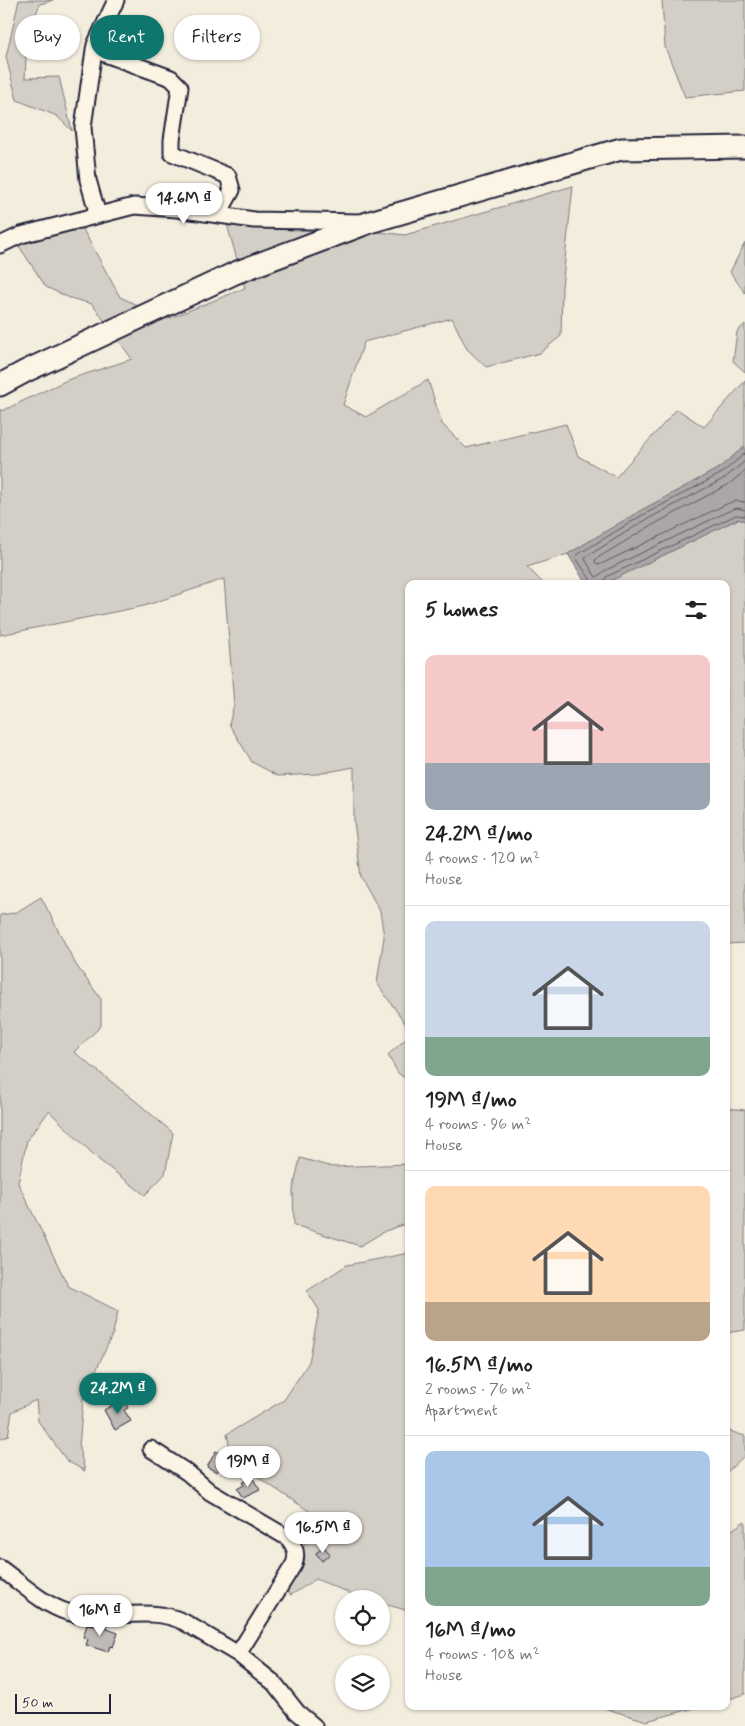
<!DOCTYPE html>
<html lang="en">
<head>
<meta charset="utf-8">
<style>
  :root { --surface:#fff; --page:#f6f6f6; --text:#222; --muted:#767676; --line:#e0e0e0; --accent:#0f766e }
  body { margin:0; font-family:Mynerve,sans-serif; background:var(--page); color:var(--text); height:100vh; display:flex; flex-direction:column; font-size:19px; white-space:nowrap }
  * { box-sizing:border-box; margin:0 }
  p { font-size:16px; color:var(--muted) }
  .icon { flex:none; width:28px; height:28px; fill:none; stroke:currentColor; stroke-width:2; stroke-linecap:round; stroke-linejoin:round }
  .map { position:relative; flex:1; overflow:hidden }
  .details { position:absolute; left:405px; top:580px; width:325px; height:1130px; display:flex; flex-direction:column; background:var(--surface); border-radius:10px; box-shadow:0 1px 4px #0004 }
  .details>* { flex:none }
  .banner { position:absolute; left:15px; top:15px; width:315px; height:45px; display:flex; gap:10px }
  .fabs { position:absolute; left:335px; top:1590px; display:grid; gap:10px }
  .fabs a { display:grid; place-items:center; width:55px; height:55px; border-radius:50%; background:var(--surface); box-shadow:0 1px 4px #0004; font-size:25px }
  .scale { position:absolute; left:15px; bottom:12px; width:96px; box-sizing:border-box; padding-left:5px; border:2px solid #22223b; border-top:0; font-size:14px; line-height:18px; white-space:nowrap; color:#22223b; -webkit-text-stroke:4px #fcf5e5; paint-order:stroke }
  .price { position:absolute; translate:-50% -42px; padding:0 11px; border-radius:18px; background:#fff; color:#222; font-size:16px; line-height:32px; filter:drop-shadow(0 1px 2px #0008) }
  .price::after { content:''; position:absolute; left:50%; top:30px; width:15px; height:11px; margin-left:-8px; background:inherit; clip-path:polygon(0 0,100% 0,50% 100%) }
  .price.on { background:var(--accent); color:#fff }
  ul { padding:0; list-style:none }
  li { display:grid; align-content:center; gap:10px; height:265px; padding:0 20px }
  li+li { border-top:1px solid var(--line) }
  li span { display:grid; place-items:center; height:155px; border-radius:10px; color:#555 }
  li>.icon { margin-inline-start:auto }
  span .icon { width:90px; height:90px; fill:#fffc; stroke-width:1 }
  li b { font-size:21px }
  h2 { display:flex; justify-content:space-between; align-items:center; height:60px; padding:0 20px; font-size:21px }
  .tag { padding:0 18px; border-radius:22px; background:var(--surface); box-shadow:0 1px 4px #0004; font-size:18px; line-height:45px }
  .tag.on { background:var(--accent); color:#fff }
  .map>svg:first-child { display:block }
</style>
</head>
<body>
<div class="map">
<svg width="745" height="1726" viewBox="0 0 745 1726">
  <rect width="100%" height="100%" fill="#f3edde"/>
  <filter id="ink" filterUnits="userSpaceOnUse"><feTurbulence type="fractalNoise" baseFrequency=".02" numOctaves="2"/><feDisplacementMap in="SourceGraphic" scale="10" xChannelSelector="R" yChannelSelector="G"/><feConvolveMatrix kernelMatrix="1 2 1 2 8 2 1 2 1" color-interpolation-filters="sRGB"/></filter>
  <g filter="url(#ink)">
    <path fill="#d4cfc6" stroke="#7b7880" d="M19 0H53L40 4 27 35 25 78 59 77 72 131 57 116 17 100 6 57Z
      M662 0H745V91L685 97 665 47Z
      M573 186 562 287 561 336 540 353 486 367 467 349 452 318 364 342 343 405 366 417 428 380 442 424 466 448 566 424 578 456 616 477 677 409 704 427 745 381V446L719 468 638 512 568 554 527 567 544 584H409V1029L377 983 384 937 380 911 361 877 354 821V767L317 774 278 776 252 762 229 724 234 705 224 579 144 606 0 635V409L2 411 67 380 132 359 92 304 70 298 46 287 17 243 80 224 120 297 168 319 245 288 227 224 335 227 405 235Z
      M745 243V293L730 272Z
      M745 324V372L733 361 737 332Z
      M738 519 745 521V943L726 944V584H604Z
      M41 897 76 965 101 999V1026L74 1052 138 1103 173 1133 165 1174 145 1195 99 1160 49 1111 27 1140 18 1183 68 1286 118 1311 113 1333 83 1399 79 1448 85 1471 67 1461 38 1421 36 1400 12 1412 8 1436 0 1439V915L15 913Z
      M409 1036V1081L398 1073 388 1055Z
      M726 1108 745 1110V1330L726 1333Z
      M300 1158 332 1167 409 1164V1223L385 1231 360 1246 294 1225 293 1190Z
      M409 1253V1611L381 1603V1599H366L359 1597 316 1579 291 1595 278 1585 321 1519 244 1468 230 1449 227 1434 284 1400 309 1362 319 1310 307 1291 347 1265Z
      M726 1430 745 1436V1455L726 1473Z
      M745 1521V1694L726 1700V1534Z
      M597 1706H702L647 1721Z"/>
    <path fill="#aca7a6" stroke="#75727b" d="M745 446V521L738 519 604 584H586L568 554 638 512 719 468Z"/>
    <g fill="none" stroke-linecap="round" stroke-linejoin="round">
      <path stroke="#595766" stroke-width="1" d="M745 461 725 478 644 521 586 557 585 559 595 576 597 577 604 571 733 509 738 508 745 510
        M745 471 729 484 647 528 596 559 595 562 599 565 731 502 738 501 745 502
        M590 584V579L576 558 577 555 641 516 722 473 745 453
        M603 584 606 577 736 515 745 516"/>
    </g>
    <path fill="#bfbab6" stroke="#22223b" d="M123 1399 128 1408 124 1410 131 1421 115 1430 104 1410Z
      M216 1451 226 1456 217 1472 207 1467Z
      M252 1477 260 1490 243 1498 237 1489 244 1485 242 1483Z
      M327 1529 333 1537 323 1545 316 1537Z
      M324 1547 330 1554 322 1561 316 1553Z
      M87 1625 96 1626 103 1625 107 1626V1629L118 1633 113 1647 110 1646 108 1652 86 1645 88 1639 83 1637Z"/>
    <g fill="none" stroke-linecap="round" stroke-linejoin="round">
      <g stroke="#22223b" stroke-width="19">
        <path id="street" d="M116 0 95 45 94 50 171 78 180 87 172 140V153L228 176 232 190 218 215
          M94 50 83 127 88 180 98 215
          M0 245 21 235 134 206 177 209 254 220 362 222
          M151 1449 188 1473 210 1492 288 1538C295 1546 298 1554 294 1564L238 1654
          M0 1568C21 1583 42 1604 67 1612 105 1623 148 1604 184 1622L238 1654 274 1683 297 1712 314 1726"/>
      </g>
      <g stroke="#22223b" stroke-width="25">
        <path id="secondary" d="M0 385 26 371 235 273 370 222 621 149 745 147"/>
      </g>
      <use href="#street" stroke="#fcf5e5" stroke-width="15"/>
      <use href="#secondary" stroke="#fcf5e5" stroke-width="21"/>
    </g>
  </g>
</svg>
<div class="fabs">
<a><svg class="icon" aria-label="locate" viewBox="0 0 24 24"><circle cx="12" cy="12" r="6"/><path d="M12 2v4M12 18v4M2 12h4M18 12h4"/></svg></a>
<a><svg class="icon" aria-label="layers" viewBox="0 0 24 24"><path d="M12 4l9 5-9 5-9-5zM3 14l9 5 9-5"/></svg></a>
</div>
<div class="scale">50 m</div>
<b class="price" style="left:184px;top:225px">14.6M ₫</b>
<b class="price on" style="left:118px;top:1415px">24.2M ₫</b>
<b class="price" style="left:248px;top:1488px">19M ₫</b>
<b class="price" style="left:323px;top:1554px">16.5M ₫</b>
<b class="price" style="left:100px;top:1637px">16M ₫</b>
<div class="banner">
<a class="tag">Buy</a>
<a class="tag on">Rent</a>
<a class="tag">Filters</a>
</div>
<section class="details">
<h2>5 homes<svg class="icon" aria-label="filters" viewBox="0 0 24 24"><path d="M4 7h16M4 17h16"/><circle cx="9" cy="7" r="2"/><circle cx="15" cy="17" r="2"/></svg></h2>
<ul>
<li><span style="background:linear-gradient(#f6c9c9 70%,#9aa5b1 0)"><svg class="icon" aria-label="home" viewBox="0 0 24 24"><path d="M3 11l9-7 9 7M6 9v11h12V9"/></svg></span><div><b>24.2M ₫/mo</b><p>4 rooms · 120 m²</p><p>House</p></div></li>
<li><span style="background:linear-gradient(#c9d6e8 75%,#7fa58c 0)"><svg class="icon" aria-label="home" viewBox="0 0 24 24"><path d="M3 11l9-7 9 7M6 9v11h12V9"/></svg></span><div><b>19M ₫/mo</b><p>4 rooms · 96 m²</p><p>House</p></div></li>
<li><span style="background:linear-gradient(#ffd9b3 75%,#b9a48a 0)"><svg class="icon" aria-label="home" viewBox="0 0 24 24"><path d="M3 11l9-7 9 7M6 9v11h12V9"/></svg></span><div><b>16.5M ₫/mo</b><p>2 rooms · 76 m²</p><p>Apartment</p></div></li>
<li><span style="background:linear-gradient(#a9c7e8 75%,#7fa58c 0)"><svg class="icon" aria-label="home" viewBox="0 0 24 24"><path d="M3 11l9-7 9 7M6 9v11h12V9"/></svg></span><div><b>16M ₫/mo</b><p>4 rooms · 108 m²</p><p>House</p></div></li>
</ul>
</section>
</div>
</body>
</html>
